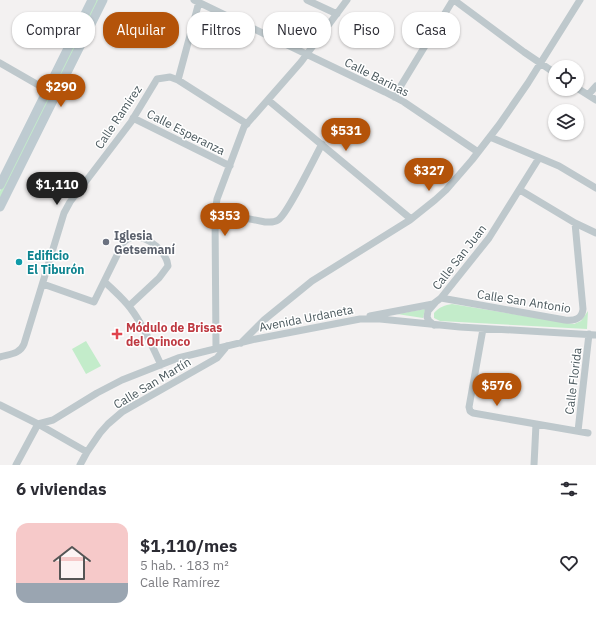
<!DOCTYPE html>
<html lang="es">
<head>
<meta charset="utf-8">
<style>
  :root { --surface:#fff; --page:#f2f2f3; --text:#2b2b33; --muted:#7c7c81; --line:#e1e1e2; --accent:#b45309 }
  body { margin:0; font-family:"IBM Plex Sans",sans-serif; background:var(--page); color:var(--text); height:100vh; display:flex; flex-direction:column; font-size:15px; white-space:nowrap }
  * { box-sizing:border-box; margin:0 }
  p { font-size:13px; color:var(--muted) }
  .icon { flex:none; width:22px; height:22px; fill:none; stroke:currentColor; stroke-width:2; stroke-linecap:round; stroke-linejoin:round }
  .map { position:relative; height:465px; overflow:hidden }
  .sheet { display:flex; flex-direction:column; background:var(--surface); flex:1 }
  .sheet>* { flex:none }
  .guide { position:absolute; left:12px; top:12px; width:572px; height:36px; display:flex; gap:8px }
  .buttons { position:absolute; left:548px; top:60px; display:grid; gap:8px }
  .buttons a { display:grid; place-items:center; width:36px; height:36px; border-radius:50%; background:var(--surface); box-shadow:0 1px 3px #0004; font-size:20px }
  .price { position:absolute; translate:-50% -34px; padding:0 9px; border-radius:14px; background:var(--accent); color:#fff; font-size:13px; line-height:26px; filter:drop-shadow(0 1px 2px #0008) }
  .price::after { content:''; position:absolute; left:50%; top:24px; width:12px; height:9px; margin-left:-6px; background:inherit; clip-path:polygon(0 0,100% 0,50% 100%) }
  .price.on { background:#222; color:#fff }
  ul { padding:0; list-style:none }
  li { display:flex; align-items:center; gap:12px; height:100px; padding:0 16px }
  li+li { border-top:1px solid var(--line) }
  li span { display:grid; place-items:center; flex:none; width:112px; height:80px; border-radius:12px; color:#555 }
  li>.icon { margin-inline-start:auto }
  span .icon { width:48px; height:48px; fill:#fffc; stroke-width:1 }
  li b { font-size:17px }
  h2 { display:flex; justify-content:space-between; align-items:center; height:48px; padding:0 16px; font-size:17px }
  .chip { padding:0 14px; border-radius:16px; background:var(--surface); box-shadow:0 1px 3px #0004; font-size:14px; line-height:36px }
  .chip.on { background:var(--accent); color:#fff }
  .map>svg:first-child { display:block }
</style>
</head>
<body>
<div class="map">
<svg width="596" height="465" viewBox="0 0 596 465">
  <rect width="100%" height="100%" fill="#f3f1f1"/>
  <path fill="#c3ecca" d="M95 0H99L0 200V191Z
    M452 304 574 324 581 321 588 311 587 329 440 321 434 318V313C439 307 445 305 452 304Z
    M425 310 423 318 397 314 425 309Z
    M86 341 101 366 86 374 72 349Z"/>
  <g fill="none" stroke-linecap="round" stroke-linejoin="round">
    <path stroke="#bec8cc" stroke-width="7" d="M194 0 385 92 404 102 478 152
      M307 0 337 14
      M454 0 524 52 555 73
      M0 63 47 90
      M178 80 199 2
      M577 88 596 100
      M588 95 596 86
      M394 97 453 0
      M268 100 411 219
      M133 118 230 166
      M490 137 559 166 596 188
      M520 190 575 223 596 233
      M215 212 265 222C269 222 274 223 278 220 287 215 315 157 322 144
      M105 282C114 291 124 299 131 309 144 326 152 346 161 365
      M43 284 94 302 123 243C137 226 167 249 168 266L159 278 129 306
      M441 298 565 320C575 321 582 319 583 309L575 223
      M370 316 433 304 441 298 489 238 539 158
      M434 325 429 321 427 317 428 311 435 303
      M483 329 469 407 470 411 473 413 588 433
      M241 343 264 320 312 281 410 220 435 200 446 190 472 160 499 125 528 83 580 0
      M216 348 215 213 217 199 244 127 301 62 347 0
      M0 357C10 354 20 354 24 344L64 213 70 202 131 122 157 79 170 77 178 80 247 124
      M0 405 38 424 87 452
      M38 424 53 420 97 393 122 380 178 358 256 339 360 319H380L460 327 596 335
      M578 431 589 334
      M16 465 38 424
      M80 465 87 452 100 433 108 424 122 412 217 358 227 346
      M534 465 536 424"/>
    <path stroke="#becbd1" stroke-width="9" d="M0 185 92 0
      M0 207 103 0"/>
  </g>
  <circle fill="#6b7280" stroke="#fff" stroke-width="1.5" cx="106" cy="242" r="4"/>
  <circle fill="#0f9aa8" stroke="#fff" stroke-width="1.5" cx="19" cy="262" r="4"/>
  <path fill="#e0444e" stroke="#fff" stroke-width="1.5" d="M115 328h4v4h4v4h-4v4h-4v-4h-4v-4h4z"/>
  <g text-anchor="middle" dominant-baseline="central" stroke-width="3" stroke-linejoin="round" paint-order="stroke">
    <g font-size="12" fill="#4a585d" stroke="#fff">
      <text transform="translate(377 77) rotate(27)">Calle Barinas</text>
      <text transform="translate(118 117) rotate(-56)">Calle Ramírez</text>
      <text transform="translate(186 132) rotate(27)">Calle Esperanza</text>
      <text transform="translate(459 257) rotate(-52)">Calle San Juan</text>
      <text transform="translate(524 301) rotate(9)">Calle San Antonio</text>
      <text transform="translate(306 318) rotate(-11)">Avenida Urdaneta</text>
      <text transform="translate(573 381) rotate(-83)">Calle Florida</text>
      <text transform="translate(152 383) rotate(-31)">Calle San Martín</text>
    </g>
    <g font-size="12" font-weight="bold" fill="#5b616d" stroke="#fff" text-anchor="start">
      <text x="114" y="235">Iglesia<tspan x="114" dy="14">Getsemaní</tspan></text>
    </g>
    <g font-size="12" font-weight="bold" fill="#0d838f" stroke="#fff" text-anchor="start">
      <text x="27" y="255">Edificio<tspan x="27" dy="14">El Tiburón</tspan></text>
    </g>
    <g font-size="12" font-weight="bold" fill="#be3a42" stroke="#fff" text-anchor="start">
      <text x="126" y="327">Módulo de Brisas<tspan x="126" dy="14">del Orinoco</tspan></text>
    </g>
  </g>
</svg>
<div class="buttons">
<a><svg class="icon" aria-label="locate" viewBox="0 0 24 24"><circle cx="12" cy="12" r="6"/><path d="M12 2v4M12 18v4M2 12h4M18 12h4"/></svg></a>
<a><svg class="icon" aria-label="layers" viewBox="0 0 24 24"><path d="M12 4l9 5-9 5-9-5zM3 14l9 5 9-5"/></svg></a>
</div>
<b class="price" style="left:61px;top:108px">$290</b>
<b class="price" style="left:346px;top:152px">$531</b>
<b class="price" style="left:429px;top:192px">$327</b>
<b class="price on" style="left:57px;top:206px">$1,110</b>
<b class="price" style="left:225px;top:237px">$353</b>
<b class="price" style="left:497px;top:407px">$576</b>
<div class="guide">
<a class="chip">Comprar</a>
<a class="chip on">Alquilar</a>
<a class="chip">Filtros</a>
<a class="chip">Nuevo</a>
<a class="chip">Piso</a>
<a class="chip">Casa</a>
</div>
</div>
<section class="sheet">
<h2>6 viviendas<svg class="icon" aria-label="filters" viewBox="0 0 24 24"><path d="M4 7h16M4 17h16"/><circle cx="9" cy="7" r="2"/><circle cx="15" cy="17" r="2"/></svg></h2>
<ul>
<li><span style="background:linear-gradient(#f6c9c9 75%,#9aa5b1 0)"><svg class="icon" aria-label="home" viewBox="0 0 24 24"><path d="M3 11l9-7 9 7M6 9v11h12V9"/></svg></span><div><b>$1,110/mes</b><p>5 hab. · 183 m²</p><p>Calle Ramírez</p></div><svg class="icon" aria-label="heart" viewBox="0 0 24 24"><path d="M12 20l-8-8c-3-5 5-10 8-4 3-6 11-1 8 4z"/></svg></li>
</ul>
</section>
</body>
</html>
